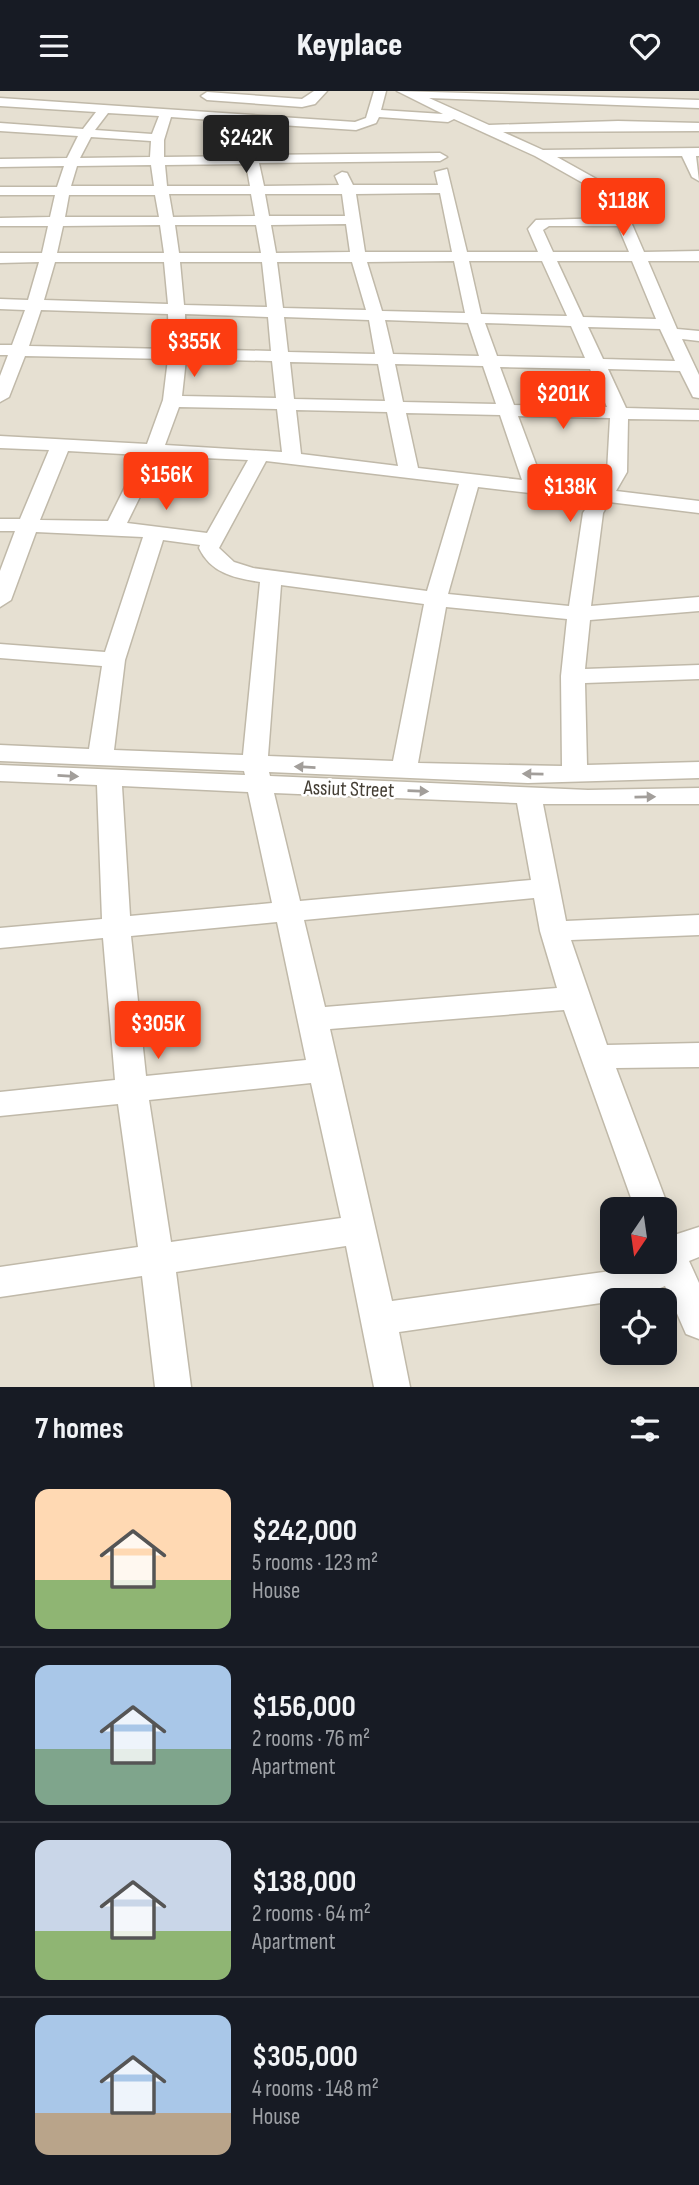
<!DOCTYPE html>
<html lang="en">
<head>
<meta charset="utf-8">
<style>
  :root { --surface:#171b24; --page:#20242c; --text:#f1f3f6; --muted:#9ea1a6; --line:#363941; --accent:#fc3c11 }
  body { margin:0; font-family:"Sofia Sans Condensed",sans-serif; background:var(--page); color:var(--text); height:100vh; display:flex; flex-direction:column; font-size:26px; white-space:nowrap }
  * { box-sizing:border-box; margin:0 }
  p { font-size:23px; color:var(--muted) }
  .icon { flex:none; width:38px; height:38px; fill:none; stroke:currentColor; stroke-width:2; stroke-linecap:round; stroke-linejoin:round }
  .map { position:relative; height:1296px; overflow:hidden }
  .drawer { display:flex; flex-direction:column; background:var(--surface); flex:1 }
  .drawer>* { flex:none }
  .needle { width:46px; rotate:193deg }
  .buttons { position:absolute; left:600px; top:1106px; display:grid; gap:14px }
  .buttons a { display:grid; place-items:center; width:77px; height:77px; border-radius:14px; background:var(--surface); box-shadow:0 4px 18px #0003; font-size:35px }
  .price { position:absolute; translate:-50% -60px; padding:0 16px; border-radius:7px; background:var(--accent); color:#fff; font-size:23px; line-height:46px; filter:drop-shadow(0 2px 4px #0008) }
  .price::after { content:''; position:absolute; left:50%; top:42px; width:21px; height:16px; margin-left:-10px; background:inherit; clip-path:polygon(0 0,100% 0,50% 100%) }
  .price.on { background:#222; color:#fff }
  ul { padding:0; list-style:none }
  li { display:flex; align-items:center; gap:21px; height:175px; padding:0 35px }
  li+li { border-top:2px solid var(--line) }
  li span { display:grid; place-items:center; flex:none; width:196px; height:140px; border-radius:14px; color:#555 }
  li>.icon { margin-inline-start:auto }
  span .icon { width:84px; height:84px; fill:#fffc; stroke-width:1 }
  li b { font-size:30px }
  h2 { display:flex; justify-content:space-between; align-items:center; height:84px; padding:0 35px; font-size:30px }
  header { display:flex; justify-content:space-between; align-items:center; height:91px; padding:0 35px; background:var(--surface); font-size:32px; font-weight:800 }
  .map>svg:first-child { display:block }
</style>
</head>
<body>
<header><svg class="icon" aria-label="menu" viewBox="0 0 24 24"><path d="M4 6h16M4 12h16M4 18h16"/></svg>Keyplace<svg class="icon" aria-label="heart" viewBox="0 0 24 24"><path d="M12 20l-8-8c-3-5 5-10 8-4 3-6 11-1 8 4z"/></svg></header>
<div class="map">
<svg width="699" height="1296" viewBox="0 0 699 1296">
  <rect width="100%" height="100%" fill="#f2eee4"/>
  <path fill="#e6e0d2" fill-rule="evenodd" d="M0 0H699V1296H0ZM612 1118H665V1171H612ZM612 1209H665V1262H612Z"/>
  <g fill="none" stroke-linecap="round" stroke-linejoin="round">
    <g stroke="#c0b9a9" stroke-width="3">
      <path id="minor" d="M314 0H327L315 13 302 16 207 9 201 5 207 1 302 8Z
        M374 0H386L381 19 443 23 397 0 699 9V17L429 7 489 34 618 30 699 32V40L503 41 543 59 699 57V65H696L699 90 692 86 682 65 557 66 609 95 631 131 644 161 699 160V170H648L677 238 699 240V250L682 248 699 284V307L693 306 680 280 608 278 626 317 699 319V329L628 328 627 381 616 400 699 410V422L609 411 603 422 591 515 699 506V520L590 529 585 578 699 574V588L585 592 587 674 699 671V687L528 692 269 681 270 685 588 699 699 697V713H543L566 830 699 824V844L571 849 607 954 699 952V976L616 977 669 1118 665 1126V1118H635L564 919 330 938 392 1210 633 1177 647 1171H665V1147L699 1136V1166L689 1170 699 1192V1248L686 1243 665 1195 636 1207 399 1241 410 1296H374L346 1155 176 1181 191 1296H155L142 1185 0 1206V1176L138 1156 118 1013 0 1025V1001L115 989 103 847 0 857V837L102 828 97 694 0 690V674L245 684 244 680 0 670V654L89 658 102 575 0 567V553L105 561 143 446 36 441 11 509 0 516V480L15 440H0V428H20L49 359 0 357V345L147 353 163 309 168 268 25 265 9 306 0 311V285L8 264H0V254H12L25 219 0 218V208L28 209 39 171 0 172V162H42L48 135H0V127L50 126 55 104H0V96H57L64 75 0 76V68L67 67 78 45 0 40V32L83 38 96 21 0 15V7L355 31 366 27ZM108 22 159 25 152 43 95 39ZM171 26 239 31 245 65 164 66V49ZM379 26 448 31 454 28 535 65 599 101 614 127 536 129 528 138 538 161H467L447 78 435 81 438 94H353L347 82 342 81 335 85 339 94 264 95 259 72 440 70 447 66 440 62 258 64 252 32 356 39 376 32ZM91 46 151 50 150 66 80 67ZM246 73 250 95H167L165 74ZM151 74 154 95H71L77 75ZM440 102 452 161H365L356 103ZM169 103H251L255 125 173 126ZM265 103H342L345 125H269ZM69 104H155L159 126H65ZM346 133 350 161 276 162 271 134ZM160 134 164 162H57L63 135ZM175 134H256L261 162H179ZM549 135H618L629 161H553L543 139ZM454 170 465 222 382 220 367 171ZM469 170H542L567 225 481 223ZM557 170H632L656 228 583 226ZM55 171H164L168 213 44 209ZM180 171H262L267 216 184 214ZM277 171H352L366 219 283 217ZM41 219 168 223 169 258 29 255ZM185 223 268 226 271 260 186 258ZM284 226 369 229 375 263 288 261ZM385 229 468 232 479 265 393 263ZM485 232 571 235 585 267 497 265ZM588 236 660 238 675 270 603 268ZM186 268 272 270 276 307 182 305ZM290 271 378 273 385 310 294 308ZM395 273 483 275 496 313 403 311ZM500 276 590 278 607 316 514 314ZM179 316 277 318 282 361 165 354ZM296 319 387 321 398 375 301 363ZM406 322 500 324 522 389 418 377ZM518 325 610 327 607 381 597 398 543 392ZM68 360 141 364 108 430 40 429ZM160 365 248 369 207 442 127 432ZM266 370 459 393 427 500 253 477 234 471 219 457ZM478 396 591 409 583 422 569 515 448 503ZM163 449 200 454 199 457C211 482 234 487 260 491L243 664 114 659 125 569ZM281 494 424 513 393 670 268 665ZM446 516 567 528 561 585 562 675 418 672ZM122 695 248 701 272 812 130 825ZM274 702 517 712 531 789 300 810ZM534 807 540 840 557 897 325 916 304 829ZM277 831 306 969 146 985 131 845ZM311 992 341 1127 171 1151 149 1009Z"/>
    </g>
    <use href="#minor" fill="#fff" fill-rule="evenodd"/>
  </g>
  <defs><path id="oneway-solid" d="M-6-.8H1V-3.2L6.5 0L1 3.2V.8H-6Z" transform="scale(1.75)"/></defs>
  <g fill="#a29e9a">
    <use href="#oneway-solid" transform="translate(305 676) rotate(-177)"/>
    <use href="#oneway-solid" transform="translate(533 683) rotate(-179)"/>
    <use href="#oneway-solid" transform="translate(68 685) rotate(3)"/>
    <use href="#oneway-solid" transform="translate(418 700) rotate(2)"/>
    <use href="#oneway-solid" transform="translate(645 706) rotate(-1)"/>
  </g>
  <g text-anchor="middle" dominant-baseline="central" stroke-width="5" stroke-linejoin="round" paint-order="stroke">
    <g font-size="21" fill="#443e34" stroke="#fff">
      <text transform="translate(349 698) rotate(2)">Assiut Street</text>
    </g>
  </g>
</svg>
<div class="buttons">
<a><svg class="needle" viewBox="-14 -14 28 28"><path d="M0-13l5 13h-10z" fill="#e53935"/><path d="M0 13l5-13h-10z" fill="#9ea1a6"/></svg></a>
<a><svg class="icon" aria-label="locate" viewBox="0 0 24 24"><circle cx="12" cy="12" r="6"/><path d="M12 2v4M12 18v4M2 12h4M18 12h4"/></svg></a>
</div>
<b class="price on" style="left:246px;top:84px">$242K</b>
<b class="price" style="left:623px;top:147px">$118K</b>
<b class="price" style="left:194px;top:288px">$355K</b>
<b class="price" style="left:563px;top:340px">$201K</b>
<b class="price" style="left:166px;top:421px">$156K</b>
<b class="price" style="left:570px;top:433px">$138K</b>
<b class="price" style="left:158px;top:970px">$305K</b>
</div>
<section class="drawer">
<h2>7 homes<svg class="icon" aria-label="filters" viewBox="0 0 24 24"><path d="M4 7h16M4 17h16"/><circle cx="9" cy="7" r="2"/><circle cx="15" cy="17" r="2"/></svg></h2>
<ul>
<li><span style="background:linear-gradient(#ffd9b3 65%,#8fb573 0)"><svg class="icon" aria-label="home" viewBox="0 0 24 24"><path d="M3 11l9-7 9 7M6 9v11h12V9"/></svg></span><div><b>$242,000</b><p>5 rooms · 123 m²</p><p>House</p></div></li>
<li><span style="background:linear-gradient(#a9c7e8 60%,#7fa58c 0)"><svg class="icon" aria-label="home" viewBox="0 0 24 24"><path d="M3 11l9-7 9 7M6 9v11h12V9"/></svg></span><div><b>$156,000</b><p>2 rooms · 76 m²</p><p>Apartment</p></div></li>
<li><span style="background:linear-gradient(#c9d6e8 65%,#8fb573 0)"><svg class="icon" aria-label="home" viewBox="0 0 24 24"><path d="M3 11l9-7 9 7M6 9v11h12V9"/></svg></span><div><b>$138,000</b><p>2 rooms · 64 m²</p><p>Apartment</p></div></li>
<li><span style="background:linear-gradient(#a9c7e8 70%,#b9a48a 0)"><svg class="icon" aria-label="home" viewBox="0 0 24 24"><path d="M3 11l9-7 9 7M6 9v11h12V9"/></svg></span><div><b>$305,000</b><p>4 rooms · 148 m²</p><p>House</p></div></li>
</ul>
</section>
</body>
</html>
